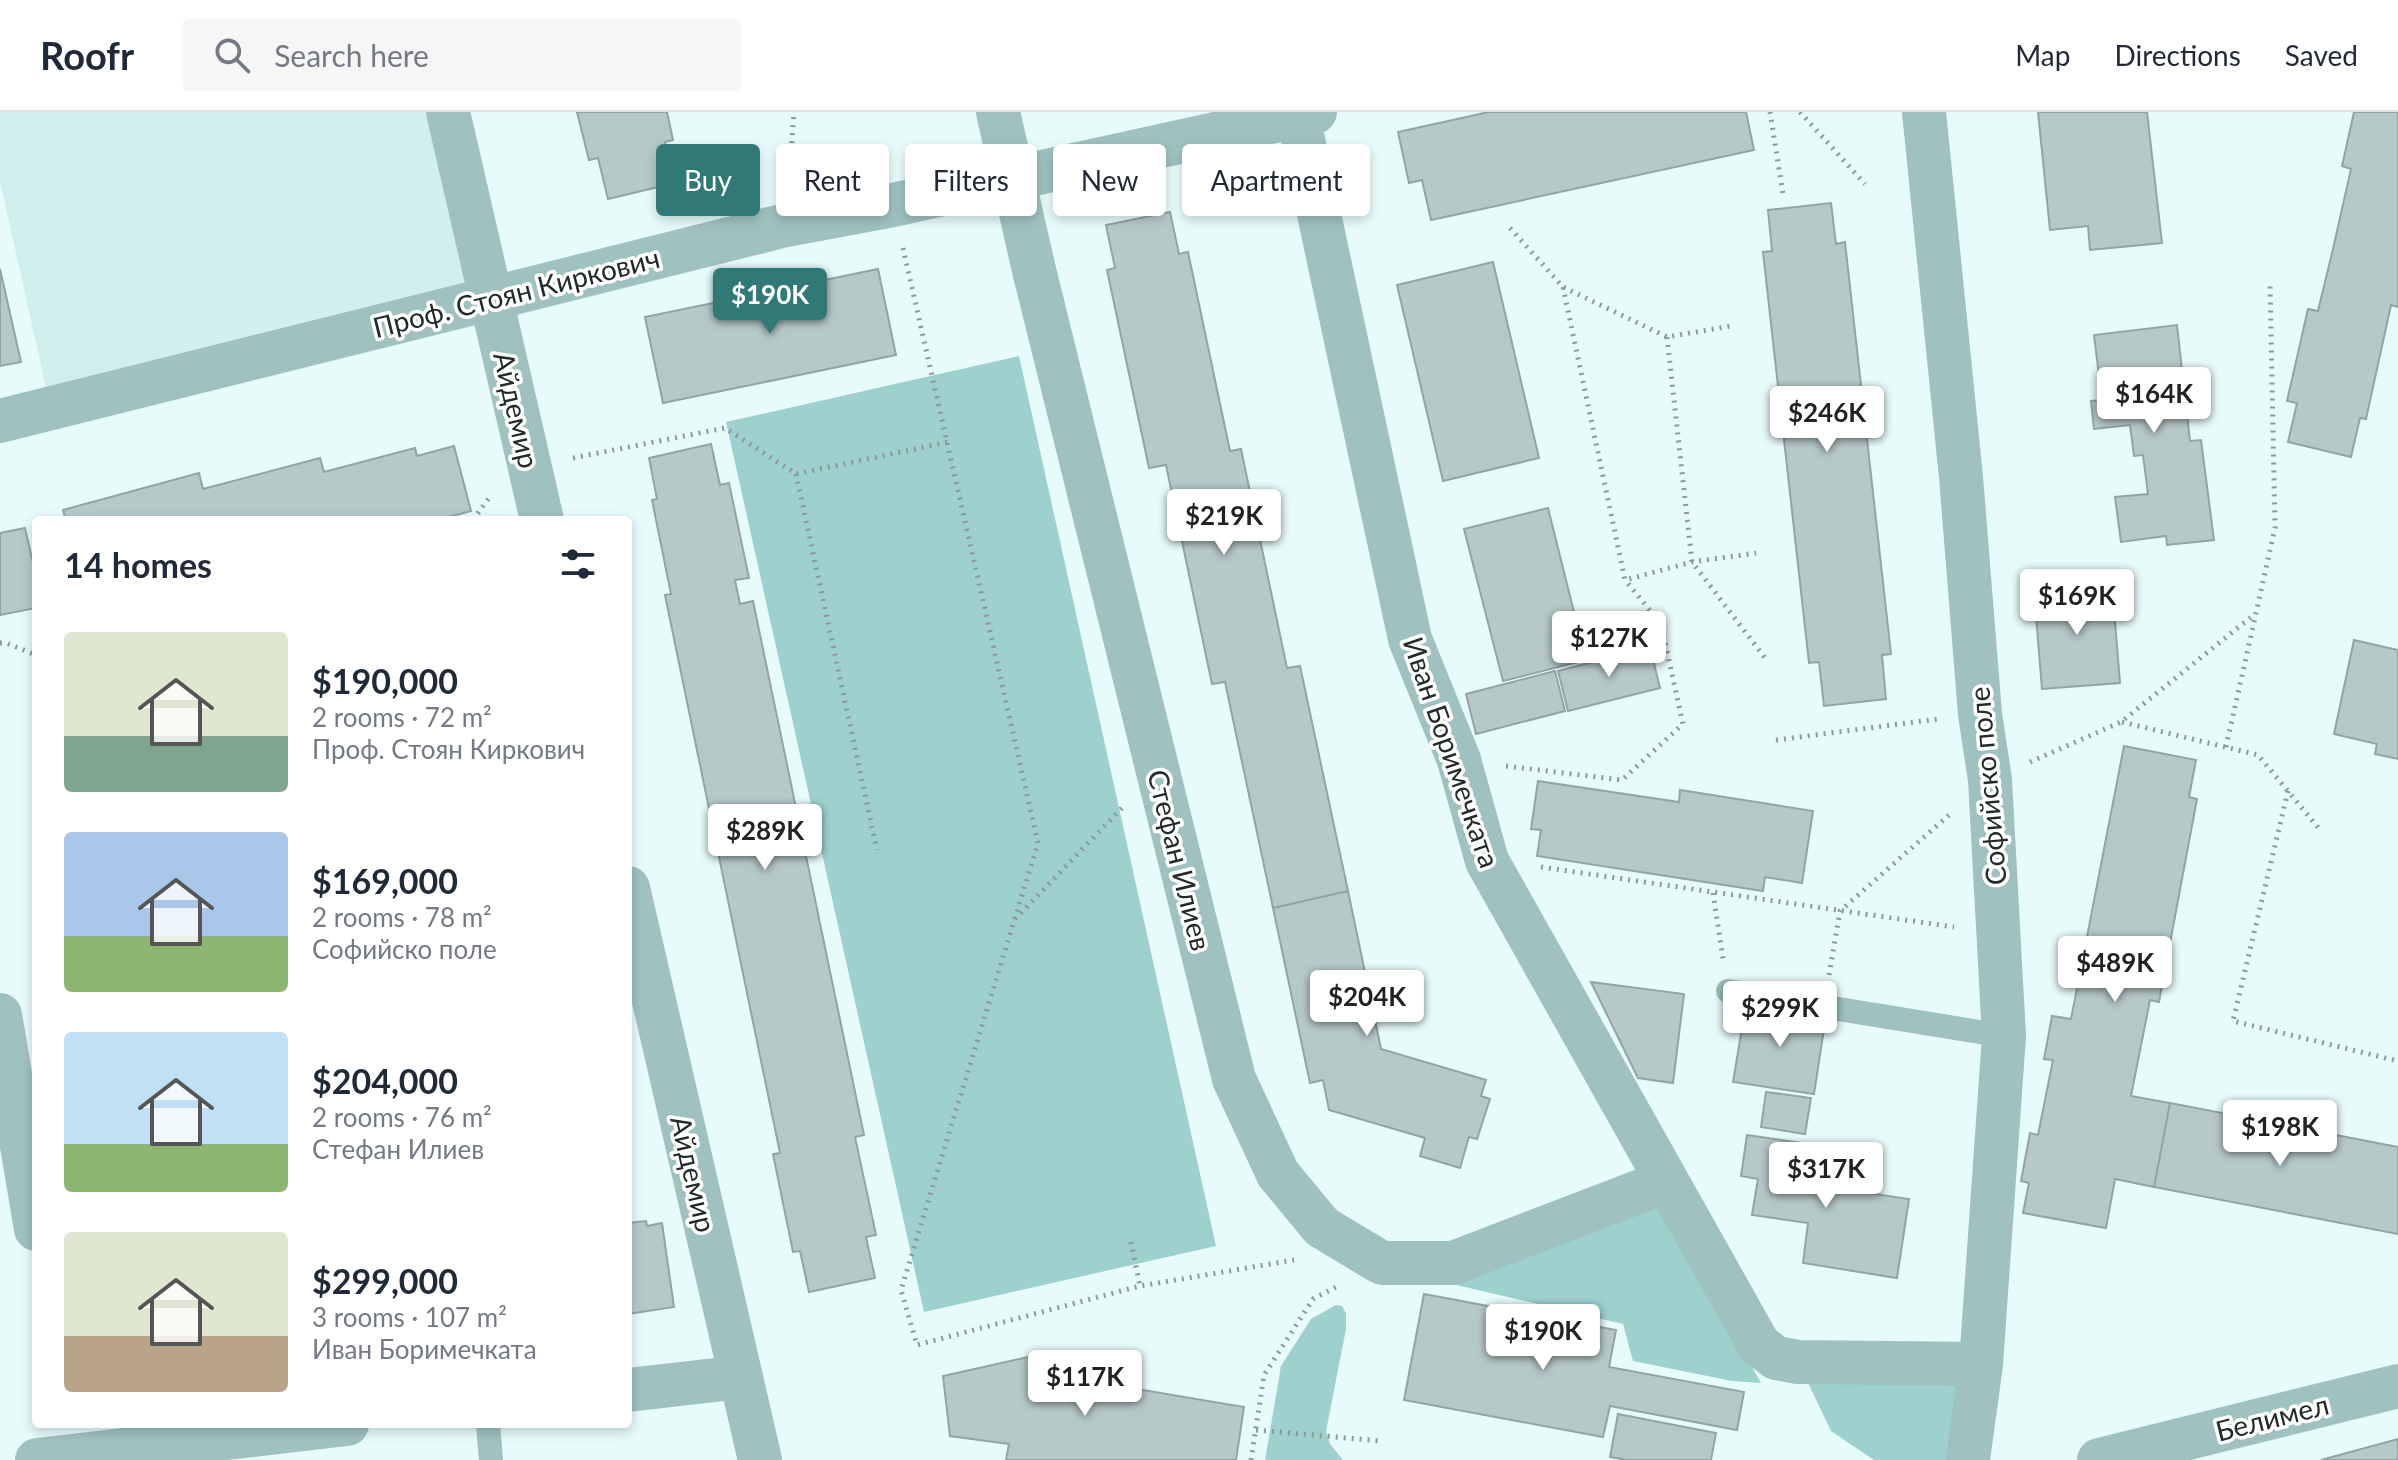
<!DOCTYPE html>
<html lang="en">
<head>
<meta charset="utf-8">
<style>
  :root { --surface:#fff; --page:#f6f6f7; --text:#1f2937; --muted:#747a83; --line:#e0e1e3; --accent:#307977 }
  body { margin:0; font-family:Lato,sans-serif; background:var(--page); color:var(--text); height:100vh; display:flex; flex-direction:column; font-size:30px; white-space:nowrap }
  * { box-sizing:border-box; margin:0 }
  p { font-size:26px; color:var(--muted) }
  .icon { flex:none; width:44px; height:44px; fill:none; stroke:currentColor; stroke-width:2; stroke-linecap:round; stroke-linejoin:round }
  .map { position:relative; flex:1; overflow:hidden }
  .drawer { position:absolute; left:32px; top:404px; width:600px; height:912px; display:flex; flex-direction:column; background:var(--surface); border-radius:8px; box-shadow:0 4px 12px #0003 }
  .drawer>* { flex:none }
  .top-card { position:absolute; left:656px; top:32px; width:760px; height:72px; display:flex; gap:16px }
  .price { position:absolute; translate:-50% -68px; padding:0 18px; border-radius:8px; background:#fff; color:#222; font-size:26px; line-height:52px; filter:drop-shadow(0 2px 4px #0008) }
  .price::after { content:''; position:absolute; left:50%; top:48px; width:24px; height:18px; margin-left:-12px; background:inherit; clip-path:polygon(0 0,100% 0,50% 100%) }
  .price.selected { background:var(--accent); color:#fff }
  ul { padding:0; list-style:none }
  li { display:flex; align-items:center; gap:24px; height:200px; padding:0 32px }
  li span { display:grid; place-items:center; flex:none; width:224px; height:160px; border-radius:8px; color:#555 }
  li>.icon { margin-inline-start:auto }
  span .icon { width:96px; height:96px; fill:#fffc; stroke-width:1 }
  li b { font-size:34px }
  h2 { display:flex; justify-content:space-between; align-items:center; height:96px; padding:0 32px; font-size:34px }
  .chip { padding:0 28px; border-radius:8px; background:var(--surface); box-shadow:0 4px 12px #0003; font-size:28px; line-height:72px }
  .chip.selected { background:var(--accent); color:#fff }
  header { display:flex; align-items:center; gap:48px; box-sizing:border-box; height:112px; padding:0 40px; background:var(--surface); border-bottom:2px solid var(--line) }
  header strong { font-size:38px }
  nav { display:flex; gap:44px; margin-inline-start:auto; font-size:28px }
  .search { width:560px; height:72px; background:var(--page); display:flex; align-items:center; gap:20px; box-sizing:border-box; padding:0 28px; border-radius:8px; color:var(--muted); font-size:30px }
  .map>svg:first-child { display:block }
</style>
</head>
<body>
<header>
<strong>Roofr</strong>
<div class="search"><svg class="icon" aria-label="search" viewBox="0 0 24 24"><circle cx="10" cy="10" r="6"/><path d="M15 15l6 6"/></svg>Search here</div>
<nav><a>Map</a><a>Directions</a><a>Saved</a></nav>
</header>
<div class="map">
<svg width="2398" height="1348" viewBox="0 0 2398 1348">
  <rect width="100%" height="100%" fill="#e7fbfa"/>
  <path fill="#d1efed" d="M0 0H448L491 186 51 298 0 69Z"/>
  <path fill="#9ed0cd" d="M1019 244 1216 1134 924 1200 726 310Z
    M1659 1089 1761 1271 1732 1269 1633 1249 1623 1212 1435 1168Z
    M1336 1193 1342 1194 1346 1201V1217L1326 1319 1330 1332 1343 1348H1265L1281 1254 1311 1207Z
    M1798 1250 1977 1252 1967 1348H1874L1831 1319Z"/>
  <path fill="#b6c9c8" stroke="#92a5a4" stroke-width="2" d="M577 0H667L673 28 665 30 675 71 608 87 598 46 589 48Z
    M1489 0H1746L1754 38 1431 108 1422 68 1409 71 1398 20Z
    M2038 0H2147L2162 131 2090 138 2088 114 2050 118Z
    M2354 0H2398V195L2391 193 2366 307 2360 306 2351 345 2288 330 2297 291 2287 289 2308 197 2318 199 2333 137 2351 57 2342 54Z
    M1831 91 1836 132 1845 130 1891 542 1882 543 1886 587 1824 594 1819 550 1809 551 1763 140 1772 139 1768 98Z
    M1170 100 1179 142 1188 140 1230 339 1241 337 1287 556 1300 554 1348 779 1273 796 1225 570 1212 572 1166 353 1149 356 1107 158 1115 156 1106 113Z
    M1493 150 1539 346 1443 369 1397 173Z
    M0 157 21 250 0 254Z
    M878 157 896 243 663 291 645 205Z
    M2177 213 2190 329 2201 328 2214 428 2167 433 2166 424 2121 430 2115 385 2148 382 2143 343 2134 344 2130 313 2094 317 2091 289 2102 288 2094 223Z
    M711 332 720 373 729 371 749 466 735 468 740 492 753 489 864 1023 855 1025 876 1123 866 1125 875 1166 809 1180 800 1139 793 1140 773 1042 780 1041 665 483 671 482 652 388 657 387 649 346Z
    M454 334 471 399 438 408H66L63 398 199 361 203 377 320 346 324 360 415 336 417 344Z
    M1548 396 1586 548 1503 569 1464 417Z
    M25 416 36 464V496L0 503V421Z
    M2112 472 2120 571 2042 577 2034 479Z
    M2354 528 2398 538V647L2375 642 2377 632 2334 622Z
    M1650 535 1660 576 1568 599 1558 559Z
    M1555 559 1565 599 1476 622 1466 582Z
    M2124 634 2196 648 2189 685 2197 687 2159 890 2150 888 2131 984 2170 991 2154 1075 2115 1067 2106 1116 2023 1101 2029 1071 2021 1069 2030 1021 2038 1023 2053 948 2044 947 2052 904 2071 907Z
    M1538 669 1679 690 1680 678 1813 699 1802 771 1765 765 1763 779 1537 744 1541 718 1531 717Z
    M1348 779 1381 937 1486 968 1481 984 1490 987 1477 1027 1469 1025 1460 1056 1420 1044 1425 1026 1329 998 1323 968 1310 971 1273 796Z
    M1591 870 1684 882 1673 971 1638 966Z
    M1746 892 1826 904 1814 982 1733 970Z
    M1766 980 1811 986 1805 1022 1761 1015Z
    M2170 991 2398 1035V1122L2154 1075Z
    M1747 1023 1815 1033 1809 1072 1909 1087 1897 1166 1803 1151 1808 1111 1752 1103 1758 1067 1741 1064Z
    M646 1109 647 1114 662 1111 674 1195 628 1202V1111Z
    M1424 1182 1616 1218 1609 1255 1744 1280 1737 1318 1610 1294 1603 1325 1404 1288Z
    M1037 1243 1042 1261 1244 1295 1236 1348H1006L1009 1332 950 1324 943 1264Z
    M1618 1302 1716 1321 1711 1348H1627L1610 1345Z
    M2398 1327V1348H2321Z"/>
  <g fill="none" stroke-linecap="round" stroke-linejoin="round">
    <path stroke="#8b9a99" stroke-width="5" stroke-dasharray="2 6" stroke-linecap="butt" d="M1770 0 1783 82
      M1800 0 1865 72
      M789 71 794 0
      M1510 116 1563 175 1667 225 1731 214
      M903 136 1038 731 901 1178 917 1233 1140 1174 1294 1148
      M1563 175 1625 468 1692 450 1756 441
      M1667 225 1692 450 1765 546
      M573 346 725 316 796 362 948 330
      M796 362 877 738
      M473 408 491 383
      M0 531H6L36 543
      M2122 610 2258 643 2321 719
      M1776 628 1938 607
      M2226 635 2275 416 2270 171
      M2030 650 2121 610 2255 502
      M1506 654 1622 668 1683 612 1661 512 1625 468
      M2288 679 2233 909 2398 949
      M1541 755 1954 815
      M1713 781 1723 847
      M1015 807 1122 696
      M1829 863 1840 799 1949 703
      M1131 1130 1140 1174
      M1256 1318 1381 1329
      M1251 1348 1264 1263 1313 1187 1338 1174"/>
    <path stroke="#9fc2c1" stroke-width="24" d="M1728 879 2004 924
      M488 1312 491 1348"/>
    <path stroke="#9fc2c1" stroke-width="44" d="M448 0 542 408
      M998 0 1034 158 1234 967 1278 1062 1322 1115 1382 1151H1453L1667 1069
      M1924 0 1961 365 1980 602 1990 668 2004 924 1981 1252 1968 1348
      M1298 4 1410 527 1459 648 1487 749 1759 1233 1776 1246 1798 1250 1981 1252
      M0 309 786 113 893 93 1315 0
      M628 776 760 1348
      M0 903 36 1117
      M628 1278 741 1265
      M37 1348 347 1312
      M2099 1348 2398 1274"/>
  </g>
  <g text-anchor="middle" dominant-baseline="central" stroke-width="7" stroke-linejoin="round" paint-order="stroke">
    <g font-size="28" fill="#232b2a" stroke="#fff">
      <text transform="translate(516 180) rotate(-14)">Проф. Стоян Киркович</text>
      <text transform="translate(517 298) rotate(77)">Айдемир</text>
      <text transform="translate(1452 640) rotate(71)">Иван Боримечката</text>
      <text transform="translate(1987 674) rotate(-95)">Софийско поле</text>
      <text transform="translate(1180 748) rotate(76)">Стефан Илиев</text>
      <text transform="translate(694 1062) rotate(77)">Айдемир</text>
      <text transform="translate(2272 1305) rotate(-14)">Белимел</text>
    </g>
  </g>
</svg>
<b class="price selected" style="left:770px;top:224px">$190K</b>
<b class="price" style="left:2154px;top:323px">$164K</b>
<b class="price" style="left:1827px;top:342px">$246K</b>
<b class="price" style="left:1224px;top:445px">$219K</b>
<b class="price" style="left:2077px;top:525px">$169K</b>
<b class="price" style="left:1609px;top:567px">$127K</b>
<b class="price" style="left:765px;top:760px">$289K</b>
<b class="price" style="left:2115px;top:892px">$489K</b>
<b class="price" style="left:1367px;top:926px">$204K</b>
<b class="price" style="left:1780px;top:937px">$299K</b>
<b class="price" style="left:2280px;top:1056px">$198K</b>
<b class="price" style="left:1826px;top:1098px">$317K</b>
<b class="price" style="left:1543px;top:1260px">$190K</b>
<b class="price" style="left:1085px;top:1306px">$117K</b>
<div class="top-card">
<a class="chip selected">Buy</a>
<a class="chip">Rent</a>
<a class="chip">Filters</a>
<a class="chip">New</a>
<a class="chip">Apartment</a>
</div>
<section class="drawer">
<h2>14 homes<svg class="icon" aria-label="filters" viewBox="0 0 24 24"><path d="M4 7h16M4 17h16"/><circle cx="9" cy="7" r="2"/><circle cx="15" cy="17" r="2"/></svg></h2>
<ul>
<li><span style="background:linear-gradient(#dfe7d0 65%,#7fa58c 0)"><svg class="icon" aria-label="home" viewBox="0 0 24 24"><path d="M3 11l9-7 9 7M6 9v11h12V9"/></svg></span><div><b>$190,000</b><p>2 rooms · 72 m²</p><p>Проф. Стоян Киркович</p></div></li>
<li><span style="background:linear-gradient(#a9c7e8 65%,#8fb573 0)"><svg class="icon" aria-label="home" viewBox="0 0 24 24"><path d="M3 11l9-7 9 7M6 9v11h12V9"/></svg></span><div><b>$169,000</b><p>2 rooms · 78 m²</p><p>Софийско поле</p></div></li>
<li><span style="background:linear-gradient(#bfe0f5 70%,#8fb573 0)"><svg class="icon" aria-label="home" viewBox="0 0 24 24"><path d="M3 11l9-7 9 7M6 9v11h12V9"/></svg></span><div><b>$204,000</b><p>2 rooms · 76 m²</p><p>Стефан Илиев</p></div></li>
<li><span style="background:linear-gradient(#dfe7d0 65%,#b9a48a 0)"><svg class="icon" aria-label="home" viewBox="0 0 24 24"><path d="M3 11l9-7 9 7M6 9v11h12V9"/></svg></span><div><b>$299,000</b><p>3 rooms · 107 m²</p><p>Иван Боримечката</p></div></li>
</ul>
</section>
</div>
</body>
</html>
